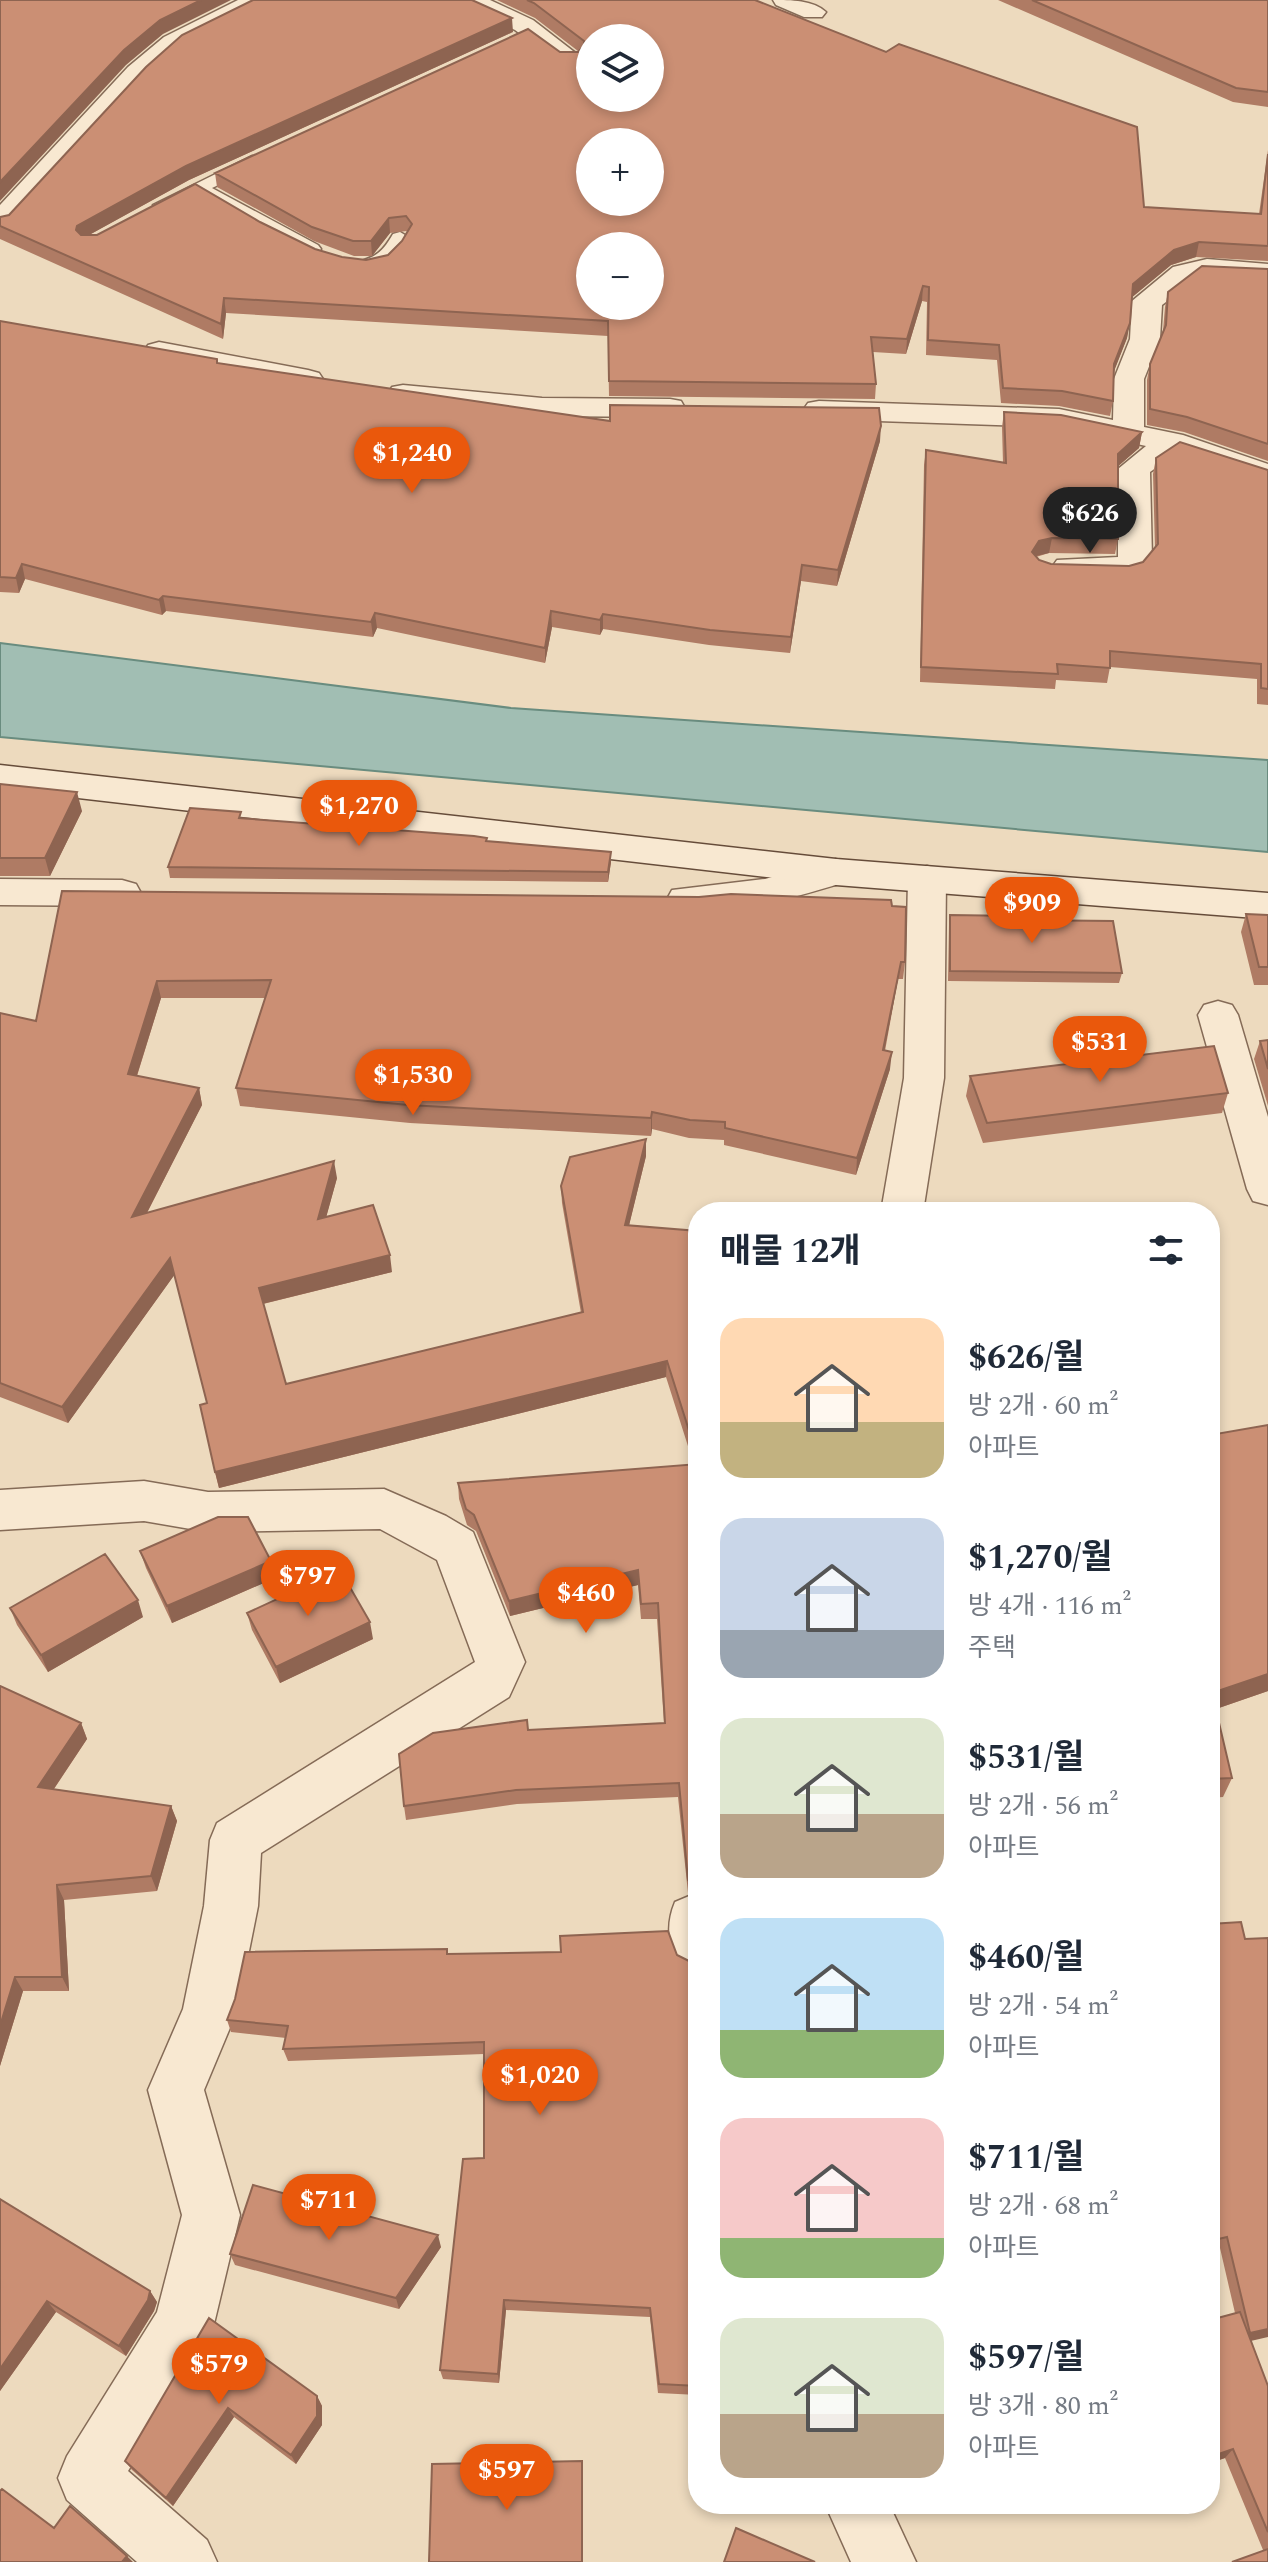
<!DOCTYPE html>
<html lang="ko">
<head>
<meta charset="utf-8">
<style>
  :root { --surface:#fff; --page:#f6f6f7; --text:#1f2937; --muted:#747a83; --accent:#ea580c }
  body { margin:0; font-family:Spectral,"Noto Sans KR",serif; background:var(--page); color:var(--text); height:100vh; display:flex; flex-direction:column; font-size:30px; white-space:nowrap }
  * { box-sizing:border-box; margin:0 }
  p { font-size:26px; color:var(--muted) }
  .icon { flex:none; width:44px; height:44px; fill:none; stroke:currentColor; stroke-width:2; stroke-linecap:round; stroke-linejoin:round }
  .map { position:relative; flex:1; overflow:hidden }
  .drawer { position:absolute; left:688px; top:1202px; width:532px; height:1312px; display:flex; flex-direction:column; background:var(--surface); border-radius:32px; box-shadow:0 4px 12px #0003 }
  .drawer>* { flex:none }
  .tools { position:absolute; left:576px; top:24px; display:grid; gap:16px }
  .tools a { display:grid; place-items:center; width:88px; height:88px; border-radius:50%; background:var(--surface); box-shadow:0 4px 12px #0003; font-size:40px }
  .price { position:absolute; translate:-50% -68px; padding:0 18px; border-radius:28px; background:var(--accent); color:#fff; font-size:26px; line-height:52px; filter:drop-shadow(0 2px 4px #0008) }
  .price::after { content:''; position:absolute; left:50%; top:48px; width:24px; height:18px; margin-left:-12px; background:inherit; clip-path:polygon(0 0,100% 0,50% 100%) }
  .price.selected { background:#222; color:#fff }
  ul { padding:0; list-style:none }
  li { display:flex; align-items:center; gap:24px; height:200px; padding:0 32px }
  li span { display:grid; place-items:center; flex:none; width:224px; height:160px; border-radius:24px; color:#555 }
  li>.icon { margin-inline-start:auto }
  span .icon { width:96px; height:96px; fill:#fffc; stroke-width:1 }
  li b { font-size:34px }
  h2 { display:flex; justify-content:space-between; align-items:center; height:96px; padding:0 32px; font-size:34px }
  .map>svg:first-child { display:block }
</style>
</head>
<body>
<div class="map">
<svg width="1268" height="2562" viewBox="0 0 1268 2562">
  <rect width="100%" height="100%" fill="#eddabe"/>
  <path fill="#a1beb3" stroke="#698c7f" stroke-width="2" d="M0 643 511 708 1268 760V852L0 737Z"/>
  <g fill="none" stroke-linecap="round" stroke-linejoin="round">
    <g stroke="#856b57" stroke-width="3">
      <path id="lane" d="M252 156 259 158 261 162 259 166 212 188 318 245 321 249 318 253H304L198 195 163 211 153 205Z
        M400 232 410 238C400 259 382 276 357 270L354 266 357 262C377 257 383 251 393 234Z"/>
    </g>
    <g stroke="#856b57" stroke-width="3">
      <path id="street" d="M238 0H269L266 5 182 47 146 79 10 228 0 230V205L128 67 164 37Z
        M457 0H490L533 20 582 58 578 63H560L515 30 460 5Z
        M773 0C791 0 813 0 826 12L822 17H804L776 5Z
        M1207 259 1268 264V282L1198 278 1162 305 1160 339 1144 379V427L1183 435 1268 464V485L1176 454 1150 472 1152 559C1148 564 1144 570 1139 574 1126 583 1073 578 1057 574L1052 567 1057 560 1118 557V469L1146 446 1059 427 819 419 808 417 803 410 808 403 819 401 1059 409 1113 420 1114 379 1130 339 1132 301 1173 267Z
        M159 342 308 370 319 373 323 379 319 385 308 388 148 357 144 351 148 345Z
        M403 385 542 398 670 399 681 401 685 408 681 415 670 417 542 416 392 401 388 394 392 387Z
        M836 859 849 863 855 872 849 881C801 895 721 922 672 908L667 899 672 890 765 879Z
        M927 866 940 870 946 879 944 1078 923 1212H881L904 1078 908 879 914 870Z
        M0 879 122 880 136 884 141 893 136 902 122 906 0 905Z
        M1218 1001 1232 1005 1238 1015 1268 1117V1205L1253 1201 1247 1189 1198 1015 1204 1005Z
        M144 1481 208 1492 384 1489 446 1516 473 1532 525 1662 509 1697 261 1853 258 1906 237 2011 204 2090 240 2215 214 2324 205 2345 128 2471 207 2540 217 2562H137L67 2500 58 2478 67 2456 157 2312 182 2215 148 2090 183 2009 204 1906 210 1840 217 1823 475 1662 437 1560 380 1529 208 1532 144 1521 0 1530V1490Z
        M694 1894 698 1896V1975L679 1967C669 1944 665 1926 675 1902Z
        M825 2504H889L916 2562H851Z"/>
    </g>
    <g stroke="#664c3a" stroke-width="3">
      <path id="secondary" d="M0 765 836 859 1268 893V919L836 885 0 789Z"/>
    </g>
    <use href="#lane" fill="#f8e8d1" fill-rule="evenodd"/>
    <use href="#street" fill="#f8e8d1" fill-rule="evenodd"/>
    <use href="#secondary" fill="#f8e8d1" fill-rule="evenodd"/>
  </g>
  <path fill="#af7b64" d="M497 0H755L1144 207 1259 214 1268 150V261L1196 257 1171 265 1132 297 1127 338 1113 373V401L1110 416 1059 406 1001 403 997 360 926 355 927 302 922 301 906 354 873 352 876 384 875 399 609 396 608 336 226 313 223 339 0 239V217L9 215 513 32 189 180 89 235 260 222 315 249 342 257 366 260 388 255 402 241 407 231 390 233 372 256H354L314 241 217 187 215 173 560 52 578 51 535 18Z
    M998 0H1268V107L1233 102Z
    M1268 269V461L1184 432 1147 425V380L1150 364 1163 331 1165 307 1168 292Z
    M0 321 217 359 218 364 610 421 880 441 837 586 801 581 790 653 709 645 603 629 600 635 552 627 545 663 377 628 373 637 166 611 162 615 25 579 19 593 0 592Z
    M1004 412 1142 432 1139 448 1118 466V539L1115 554 1049 553 1036 557 1039 560 1051 564 1129 566 1143 562 1155 548 1153 474 1156 458 1268 470V705L1257 704V679L1110 667 1107 683 1056 680 1055 689 920 682 924 465 926 450 1003 463 1002 427Z
    M0 784 82 811 50 876H0Z
    M242 819 487 838V841L611 862 608 882 170 878 168 867Z
    M62 891 892 906 905 962 903 979H898L885 1051 890 1069 856 1175 724 1145V1140L689 1138 652 1129 651 1136 410 1123 240 1106 236 1088 266 998H161L137 1076 199 1088 202 1105 147 1213 337 1178 326 1217 392 1272 263 1304 286 1384 581 1313 562 1203 561 1186 646 1139V1156L629 1225 698 1231V1894L695 1891 688 1893 678 1797 517 1804 406 1820 404 1806 528 1730 664 1723 657 1619H641L638 1585 510 1616 476 1531 467 1525 459 1499 458 1483 694 1465 666 1377 219 1488 215 1472 207 1403 175 1274 68 1423 0 1397V1013L36 1021Z
    M1246 914 1268 915V985H1254L1241 932Z
    M950 915 1019 920 1122 973 1119 983 948 981 949 925Z
    M1268 1040V1106L1254 1059 1260 1041Z
    M970 1076 1228 1093 1222 1113 983 1143 966 1096Z
    M1268 1425V1691L1216 1709 1232 1778 1223 1797 1210 1798V1435Z
    M140 1551 275 1578 172 1623 146 1568Z
    M10 1608 143 1617 48 1672 17 1625Z
    M247 1613 373 1639 280 1683 252 1630Z
    M0 1686 81 1723 87 1739 54 1789 171 1806 177 1821 157 1891 64 1900 69 1991H23L0 2066Z
    M1210 1924 1251 2341 1268 2386V2562L1225 2458 1210 2463V2320L1235 2313 1220 2248 1210 2250Z
    M448 1954 698 2069V2395L658 2393 650 2317 506 2310 499 2383 443 2379 440 2370 484 2158V2054L288 2061 283 2049 286 2038 231 2032 227 2020Z
    M698 1964V1987H697L696 1977 697 1965Z
    M0 2199 150 2291 157 2302 154 2311 126 2356 56 2312 0 2391Z
    M441 2247 399 2309 235 2265 230 2254Z
    M209 2318 317 2396 322 2406V2425L296 2464 234 2417 173 2506 132 2470 125 2461Z"/>
  <path fill="#8e6451" d="M201 0H231L163 34 126 65 0 201V182L124 50 160 20Z
    M512 18 513 32 189 180 80 240 76 230 77 226 186 166Z
    M389 218 390 233 372 256 371 241Z
    M1199 242 1196 257 1171 265 1130 299 1133 284 1174 250Z
    M923 286 922 301 906 354 907 339Z
    M224 298 226 313 223 339 221 324Z
    M1130 323 1127 338 1111 379 1114 364Z
    M881 426 880 441 837 586 838 570Z
    M1142 432 1139 448 1115 469 1118 454Z
    M1052 538 1049 553 1036 556 1030 568 1032 552 1039 541Z
    M22 564 25 579 19 593 16 578Z
    M802 565 801 581 790 653 791 637Z
    M163 596 166 611 162 615 159 600Z
    M551 611 552 627 545 663V648Z
    M375 613 377 628 373 637 371 622Z
    M603 614V629L600 635V620Z
    M77 792 82 811 50 876 45 858Z
    M611 852V862L608 882V872Z
    M901 962 898 979 881 1068 883 1050Z
    M157 981 161 998 132 1091 128 1074Z
    M892 1052 890 1069 856 1175 857 1158Z
    M199 1088 202 1105 136 1234 132 1217Z
    M652 1112V1129L651 1136V1118Z
    M646 1139V1156L625 1242V1225Z
    M334 1161 337 1178 321 1236 318 1219Z
    M390 1255 392 1272 262 1304 259 1288Z
    M170 1258 175 1274 68 1423 62 1407Z
    M667 1361 666 1377 219 1488 215 1472Z
    M271 1561 275 1578 172 1623 167 1606Z
    M638 1570V1585L510 1616 509 1601Z
    M138 1600 143 1617 48 1672 41 1655Z
    M370 1622 373 1639 280 1683 276 1667Z
    M1268 1674V1691L1210 1711 1212 1693Z
    M81 1723 87 1739 45 1802 38 1787Z
    M171 1806 177 1821 157 1891 151 1876Z
    M696 1878 695 1891 688 1893V1880Z
    M57 1885 64 1900 69 1991 62 1977Z
    M15 1977 23 1991 0 2066V2026Z
    M438 2235 441 2247 399 2309 396 2298Z
    M150 2291 157 2302 154 2311 126 2356 119 2346Z
    M504 2300 506 2310 499 2383 498 2374Z
    M47 2301 56 2312 0 2391V2369Z
    M1268 2329V2337L1242 2343 1250 2333Z
    M317 2396 322 2406V2425L296 2464 291 2455Z
    M228 2408 234 2417 173 2506 166 2498Z
    M1233 2449 1225 2458 1210 2463V2457Z
    M127 2556 133 2562H122Z"/>
  <path fill="#cb8f74" stroke="#8e6451" stroke-width="2" fill-rule="evenodd" d="M0 0H201L160 20 124 50 0 182Z
    M253 0H472L512 18 186 166 77 226 76 230 81 235H97L195 184 260 222 315 249 342 257 366 260 388 255 402 241 412 224 406 216 389 218 371 241H353L312 227 215 173 528 29 560 52H578L584 46V41L534 3 527 0H755L886 52 899 44 1137 127 1144 207 1261 214 1268 154V246L1199 242 1174 250 1133 284 1130 323 1114 364 1113 401 1062 391 1003 388 999 345 928 340 929 287 923 286 907 339 871 337 876 384 609 381 608 321 224 298 221 324 0 226V217L9 215 146 67 182 35ZM590 38H650V98H590ZM590 142H650V202H590ZM590 246H650V306H590Z
    M1032 0H1268V92L1236 88Z
    M1202 266 1268 269V444L1187 417 1150 409V364L1166 325 1168 292Z
    M0 321 217 359V363L610 421V405L879 408 881 426 838 570 802 565 791 637 710 630 603 614 600 620 551 611 545 648 375 613 371 622 163 596 159 600 22 564 16 578 0 577Z
    M1004 412 1061 415 1142 432 1118 454V539L1052 538 1039 541 1032 552 1039 560 1051 564 1129 566 1143 562 1158 544 1156 458 1180 442 1268 470V689L1261 688V664L1110 651V668L1057 664 1058 674 921 667 926 450 1006 463Z
    M0 784 77 792 45 858H0Z
    M190 808 241 812 239 818 474 836 487 838 486 841 611 852 608 872 168 867Z
    M62 891 699 897 731 894 891 900 892 906 906 907 905 962H901L883 1050 892 1052 857 1158 725 1128V1122L690 1120 652 1112 651 1118 408 1105 236 1088 271 980 157 981 128 1074 199 1088 132 1217 334 1161 318 1219 373 1205 390 1255 259 1288 286 1384 583 1312 561 1186 570 1157 646 1139 625 1225 698 1231V1459L667 1361 215 1472 200 1405 207 1403 170 1258 62 1407 0 1383V1013L36 1021Z
    M1246 914 1268 915V967H1259Z
    M950 915 1018 916 1019 920 1113 921 1122 973 950 971Z
    M1268 1040V1069L1260 1041Z
    M1214 1046 1228 1093 987 1123 970 1076Z
    M1268 1425V1674L1212 1693 1232 1778 1210 1779V1435Z
    M698 1464V1880L696 1878 688 1880 679 1783 516 1790 404 1806 399 1754 433 1733 527 1720 528 1730 665 1723 658 1603 641 1604 638 1570 509 1601 474 1515 466 1509 458 1483Z
    M218 1517H248L271 1561 167 1606 140 1551Z
    M105 1554 138 1600 41 1655 10 1608Z
    M340 1570 370 1622 276 1667 247 1613Z
    M0 1686 81 1723 38 1787 171 1806 151 1876 57 1885 62 1977H15L0 2026Z
    M1241 1922 1245 1939 1268 1938V2329L1250 2333 1227 2237 1210 2241V1924Z
    M668 1931 677 1955 691 1962 698 2069V2386L659 2384 650 2308 504 2300 498 2374 440 2370 463 2159 484 2158V2042L283 2049 288 2026 227 2020 235 1999 245 1952 447 1949V1954L561 1952 560 1936Z
    M253 2185 438 2235 396 2298 230 2254Z
    M0 2199 150 2291 148 2300 119 2346 47 2301 0 2369Z
    M1240 2312 1268 2386V2532L1233 2449 1210 2457V2320Z
    M209 2318 317 2396V2416L291 2455 228 2408 166 2498 125 2461Z
    M582 2461V2562H429L432 2464Z
    M2 2489 54 2528 70 2506 127 2556 122 2562H0V2491Z
    M736 2528 815 2562H724Z
    M1268 2549V2562H1232Z"/>
</svg>
<div class="tools">
<a><svg class="icon" aria-label="layers" viewBox="0 0 24 24"><path d="M12 4l9 5-9 5-9-5zM3 14l9 5 9-5"/></svg></a>
<a>+</a>
<a>−</a>
</div>
<b class="price" style="left:412px;top:495px">$1,240</b>
<b class="price selected" style="left:1090px;top:555px">$626</b>
<b class="price" style="left:359px;top:848px">$1,270</b>
<b class="price" style="left:1032px;top:945px">$909</b>
<b class="price" style="left:1100px;top:1084px">$531</b>
<b class="price" style="left:413px;top:1117px">$1,530</b>
<b class="price" style="left:308px;top:1618px">$797</b>
<b class="price" style="left:586px;top:1635px">$460</b>
<b class="price" style="left:540px;top:2117px">$1,020</b>
<b class="price" style="left:329px;top:2242px">$711</b>
<b class="price" style="left:219px;top:2406px">$579</b>
<b class="price" style="left:507px;top:2512px">$597</b>
<section class="drawer">
<h2>매물 12개<svg class="icon" aria-label="filters" viewBox="0 0 24 24"><path d="M4 7h16M4 17h16"/><circle cx="9" cy="7" r="2"/><circle cx="15" cy="17" r="2"/></svg></h2>
<ul>
<li><span style="background:linear-gradient(#ffd9b3 65%,#c2b280 0)"><svg class="icon" aria-label="home" viewBox="0 0 24 24"><path d="M3 11l9-7 9 7M6 9v11h12V9"/></svg></span><div><b>$626/월</b><p>방 2개 · 60 m²</p><p>아파트</p></div></li>
<li><span style="background:linear-gradient(#c9d6e8 70%,#9aa5b1 0)"><svg class="icon" aria-label="home" viewBox="0 0 24 24"><path d="M3 11l9-7 9 7M6 9v11h12V9"/></svg></span><div><b>$1,270/월</b><p>방 4개 · 116 m²</p><p>주택</p></div></li>
<li><span style="background:linear-gradient(#dfe7d0 60%,#b9a48a 0)"><svg class="icon" aria-label="home" viewBox="0 0 24 24"><path d="M3 11l9-7 9 7M6 9v11h12V9"/></svg></span><div><b>$531/월</b><p>방 2개 · 56 m²</p><p>아파트</p></div></li>
<li><span style="background:linear-gradient(#bfe0f5 70%,#8fb573 0)"><svg class="icon" aria-label="home" viewBox="0 0 24 24"><path d="M3 11l9-7 9 7M6 9v11h12V9"/></svg></span><div><b>$460/월</b><p>방 2개 · 54 m²</p><p>아파트</p></div></li>
<li><span style="background:linear-gradient(#f6c9c9 75%,#8fb573 0)"><svg class="icon" aria-label="home" viewBox="0 0 24 24"><path d="M3 11l9-7 9 7M6 9v11h12V9"/></svg></span><div><b>$711/월</b><p>방 2개 · 68 m²</p><p>아파트</p></div></li>
<li><span style="background:linear-gradient(#dfe7d0 60%,#b9a48a 0)"><svg class="icon" aria-label="home" viewBox="0 0 24 24"><path d="M3 11l9-7 9 7M6 9v11h12V9"/></svg></span><div><b>$597/월</b><p>방 3개 · 80 m²</p><p>아파트</p></div></li>
</ul>
</section>
</div>
</body>
</html>
